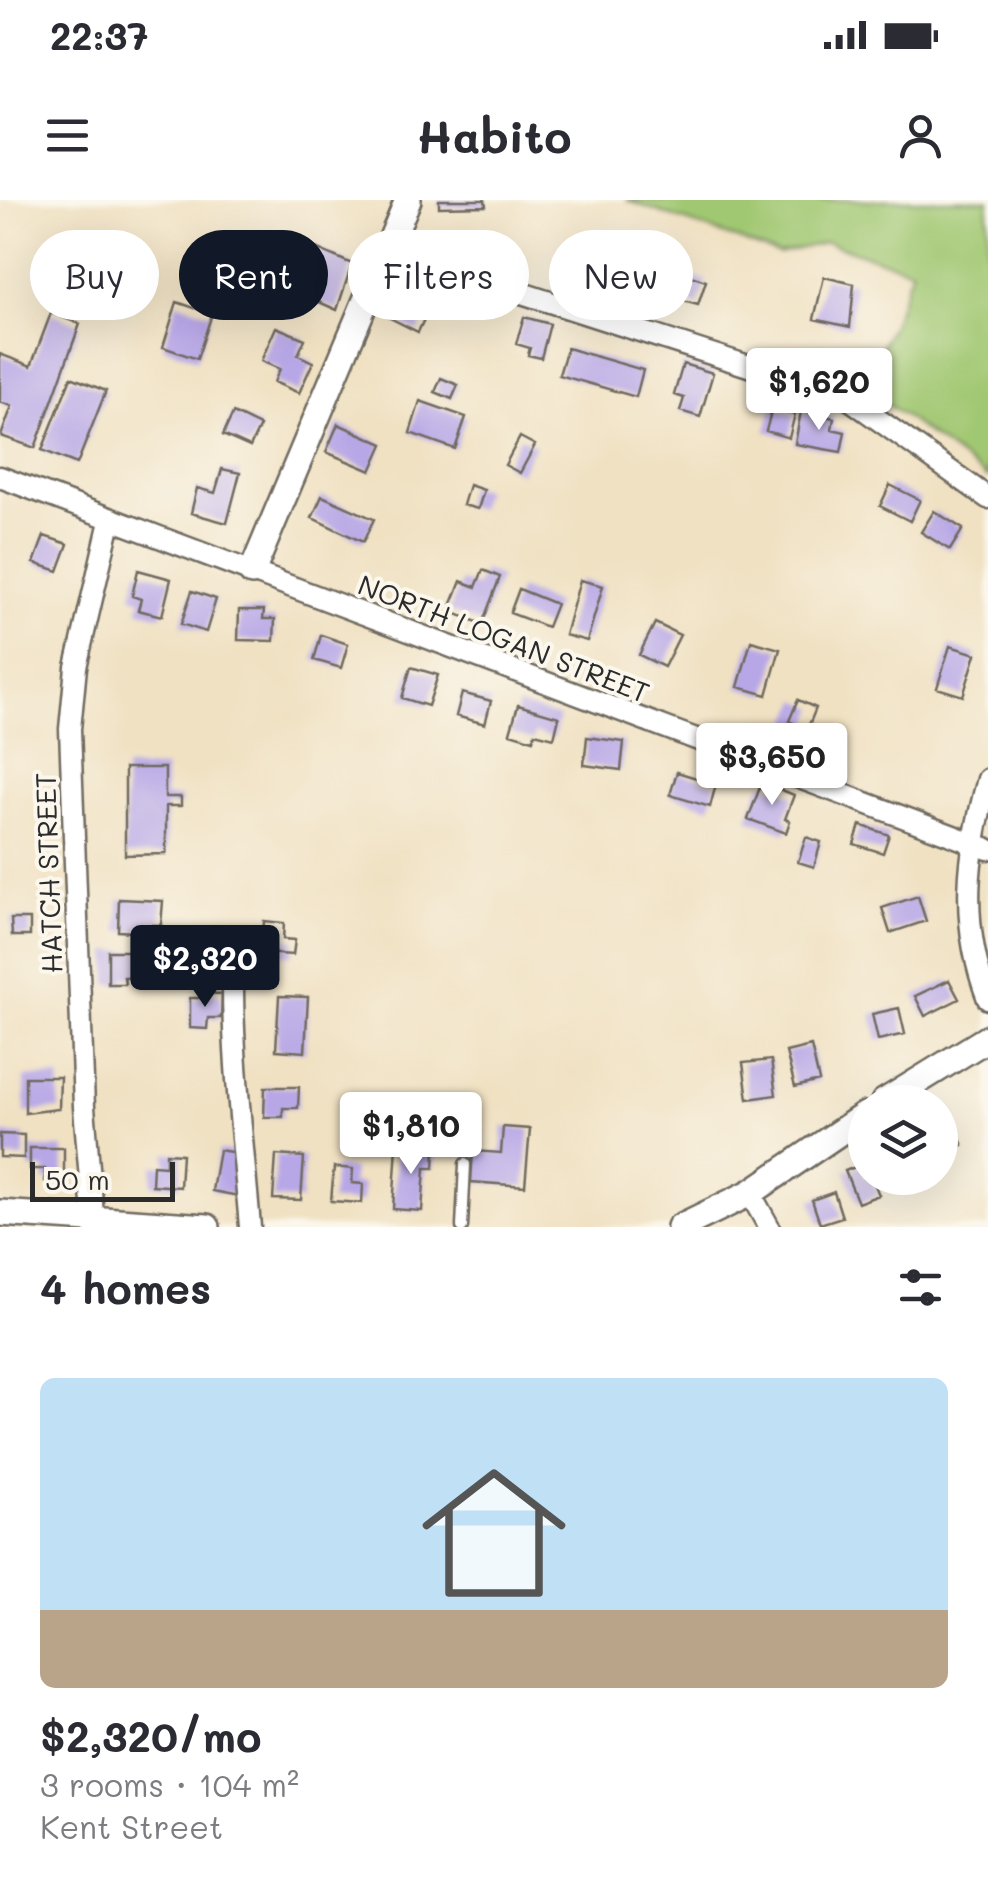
<!DOCTYPE html>
<html lang="en">
<head>
<meta charset="utf-8">
<style>
  :root { --surface:#fff; --page:#f2f2f3; --text:#2b2b33; --muted:#7c7c81; --accent:#111827 }
  body { margin:0; font-family:Mali,sans-serif; background:var(--page); color:var(--text); height:100vh; display:flex; flex-direction:column; font-size:38px; white-space:nowrap }
  * { box-sizing:border-box; margin:0 }
  p { font-size:32px; color:var(--muted) }
  .icon { flex:none; width:55px; height:55px; fill:none; stroke:currentColor; stroke-width:2; stroke-linecap:round; stroke-linejoin:round }
  .map { position:relative; height:1027px; overflow:hidden }
  .side { display:flex; flex-direction:column; background:var(--surface); flex:1 }
  .side>* { flex:none }
  .guide { position:absolute; left:30px; top:30px; width:930px; height:90px; display:flex; gap:20px }
  .controls { position:absolute; left:848px; top:885px; display:grid; gap:20px }
  .controls a { display:grid; place-items:center; width:110px; height:110px; border-radius:50%; background:var(--surface); box-shadow:0 10px 40px #0002; font-size:50px }
  .scale { position:absolute; left:30px; bottom:25px; width:145px; box-sizing:border-box; padding-left:10px; border:5px solid #2b2b2b; border-top:0; font-size:28px; line-height:35px; white-space:nowrap; color:#2b2b2b; -webkit-text-stroke:8px #fbf7ec; paint-order:stroke }
  .price { position:absolute; translate:-50% -85px; padding:0 22px; border-radius:10px; background:#fff; color:#222; font-size:32px; line-height:65px; filter:drop-shadow(0 2px 5px #0008) }
  .price::after { content:''; position:absolute; left:50%; top:60px; width:30px; height:22px; margin-left:-15px; background:inherit; clip-path:polygon(0 0,100% 0,50% 100%) }
  .price.current { background:var(--accent); color:#fff }
  ul { padding:0; list-style:none }
  li { display:grid; align-content:center; gap:20px; height:530px; padding:0 40px }
  li span { display:grid; place-items:center; height:310px; border-radius:15px; color:#555 }
  li>.icon { margin-inline-start:auto }
  span .icon { width:180px; height:180px; fill:#fffc; stroke-width:1 }
  li b { font-size:42px }
  h2 { display:flex; justify-content:space-between; align-items:center; height:120px; padding:0 40px; font-size:42px }
  .pill { padding:0 35px; border-radius:45px; background:var(--surface); box-shadow:0 10px 40px #0002; font-size:35px; line-height:90px }
  .pill.current { background:var(--accent); color:#fff }
  .status { display:flex; justify-content:space-between; align-items:center; height:70px; padding:0 50px; background:var(--surface); direction:ltr }
  .status svg { height:28px; fill:currentColor }
  header { display:flex; justify-content:space-between; align-items:center; height:130px; padding:0 40px; background:var(--surface); font-size:45px; font-weight:700 }
  .map>svg:first-child { display:block }
</style>
</head>
<body>
<div class="status"><b>22:37</b><svg viewBox="0 0 49 12"><path d="M0 12V9h3v3zM5 12V6h3v6zM10 12V3h3v9zM15 12V0h3v12zM26 1h20v11H26zM47 4h2v5h-2z"/></svg></div>
<header><svg class="icon" aria-label="menu" viewBox="0 0 24 24"><path d="M4 6h16M4 12h16M4 18h16"/></svg>Habito<svg class="icon" aria-label="person" viewBox="0 0 24 24"><circle cx="12" cy="8" r="4"/><path d="M4 21q1-7 8-7t8 7"/></svg></header>
<div class="map">
<svg width="988" height="1027" viewBox="0 0 988 1027">
  <rect width="100%" height="100%" fill="#fbf7ec"/>
  <filter id="ink" filterUnits="userSpaceOnUse"><feTurbulence type="fractalNoise" baseFrequency=".01" numOctaves="2"/><feDisplacementMap in="SourceGraphic" scale="20" xChannelSelector="R" yChannelSelector="G"/><feConvolveMatrix kernelMatrix="1 2 1 2 8 2 1 2 1" color-interpolation-filters="sRGB"/></filter>
  <filter id="wash" filterUnits="userSpaceOnUse"><feTurbulence type="fractalNoise" baseFrequency=".0048" numOctaves="4" result="noise"/><feDisplacementMap in="SourceGraphic" scale="40" xChannelSelector="R" yChannelSelector="G"/><feGaussianBlur stdDeviation="2.25" result="paint"/><feColorMatrix in="noise" values="0 0 0 0 0 0 0 0 0 0 0 0 0 0 0 0 0 1.4 0 .05"/><feComposite in="paint" operator="in"/></filter>
  <g filter="url(#wash)">
    <rect width="100%" height="100%" fill="#f0e1c2"/>
    <path fill="#a0c771" stroke="#66794e" stroke-width="2.5" d="M626 0H988V278L862 185 892 125 912 70 826 42 779 54Z"/>
    <g id="blocks">
      <path fill="#b8a7e6" d="M439 0H485L486 6 439 7Z
        M313 47 352 64 337 110 310 98 320 75 304 68Z
        M658 65 706 81 698 105 649 92Z
        M824 77 854 84 850 127 814 119Z
        M404 84 452 106 446 120 428 111 418 132 388 117Z
        M177 102 212 114 197 159 163 147Z
        M51 113 80 124 35 248 1 236 12 206 0 202V154L31 166Z
        M524 117 550 124 541 158 528 155 530 148 516 144Z
        M276 127 305 139 298 155 313 162 299 193 274 182 280 169 261 161Z
        M567 148 643 170 636 197 559 175Z
        M683 164 713 173 700 217 680 211 684 198 674 195Z
        M71 177 106 191 77 264 42 250Z
        M441 178 458 185 452 199 435 192Z
        M420 201 466 217 455 249 410 233Z
        M772 208 795 214 789 238 766 231Z
        M801 211 834 218 832 229 845 232 841 252 795 244Z
        M233 213 260 226 250 247 223 235Z
        M338 224 383 244 371 271 326 252Z
        M520 237 535 245 520 273 505 265Z
        M222 269 240 273 227 323 191 313 197 288 215 293Z
        M469 285 484 290 478 309 463 305Z
        M890 285 920 300 910 321 880 306Z
        M322 296 374 319 363 342 312 318Z
        M934 311 963 329 950 350 921 332Z
        M44 336 68 344 58 371 34 363Z
        M138 370 171 379 162 416 138 410 141 399 132 396Z
        M483 370 500 377 482 424 449 411 461 381 476 387Z
        M580 380 603 386 587 441 565 435Z
        M519 389 556 404 547 427 510 413Z
        M192 391 216 399 206 432 181 424Z
        M239 410H264L263 419H275L274 441 238 440Z
        M655 423 680 435 664 467 639 455Z
        M321 435 348 444 341 468 314 460Z
        M751 441 780 449 767 495 738 487Z
        M950 446 976 454 963 496 937 488Z
        M411 467 438 475 428 506 402 498Z
        M462 493 491 501 485 524 456 516Z
        M798 500 816 508 807 530 789 521Z
        M518 505 559 517 554 538 535 533 533 540 510 533Z
        M587 537 624 542 621 570 584 565Z
        M125 568H165V597H181V606H166V654L125 655Z
        M677 572 716 584 710 607 670 595Z
        M762 582 794 595 785 619 790 621 786 633 748 619Z
        M860 625 889 635 883 653 854 644Z
        M806 637 821 642 814 667 798 662Z
        M918 696 926 721 890 733 882 708Z
        M119 699 163 701 161 725H150L149 733 118 731Z
        M11 719H30V736H12Z
        M264 721 284 723 283 739 295 740 293 755 262 753Z
        M108 751H146V777H124L125 784H108Z
        M949 780 959 799 925 816 915 796Z
        M201 793 222 794 221 818H208L207 829 190 828V798H201Z
        M279 796 308 797 305 852 276 850Z
        M899 808 905 834 878 840 872 814Z
        M811 846 819 881 795 887 786 852Z
        M771 860 776 895 748 899 743 863Z
        M25 877H60L59 909 25 913Z
        M265 887H299L298 908H283V917H264Z
        M945 910 963 945 951 952 940 931V913Z
        M503 927 530 929 525 986 471 982 473 951 501 953Z
        M0 934 24 935V958L0 957Z
        M397 946 435 949 434 968H425L422 1011 393 1009Z
        M30 948H64V981H45V969H30Z
        M219 950 237 953 234 971 244 973 239 996 212 991Z
        M166 953 182 954 180 987 152 985 153 965 166 966Z
        M276 955 304 957 301 1000 273 999Z
        M865 963V978H872L879 995 858 1003 845 971Z
        M334 967 353 969 352 983 363 984 362 1003 331 1001Z
        M834 992 842 1017 820 1024 812 1000Z"/>
    </g>
  </g>
  <g filter="url(#ink)">
    <use href="#blocks" fill-opacity="0" stroke="#706b60" stroke-width="2.5"/>
    <g fill="none" stroke-linecap="round" stroke-linejoin="round">
      <g stroke="#706b60" stroke-width="15">
        <path id="service" d="M462 1027 465 964"/>
      </g>
      <g stroke="#706b60" stroke-width="25">
        <path id="minor" d="M388 50 848 198 988 298
          M0 277 988 649
          M988 579C967 655 959 723 988 799
          M233 771C232 857 243 941 250 1027
          M750 993 769 1027
          M94 1027 84 907 70 529 76 467 110 321"/>
      </g>
      <g stroke="#706b60" stroke-width="30">
        <path id="tertiary" d="M252 372 408 0
          M884 902 988 838
          M0 1013 207 1027
          M680 1027 750 993 865 915"/>
      </g>
      <use href="#service" stroke="#fff" stroke-width="10"/>
      <use href="#minor" stroke="#fff" stroke-width="20"/>
      <use href="#tertiary" stroke="#fff" stroke-width="25"/>
    </g>
  </g>
  <g text-anchor="middle" dominant-baseline="central" stroke-width="8" stroke-linejoin="round" paint-order="stroke">
    <g font-size="28" fill="#2b2b2b" stroke="#fbf7ec">
      <text transform="translate(504 438) rotate(21)">NORTH LOGAN STREET</text>
      <text transform="translate(48 673) rotate(-92)">HATCH STREET</text>
    </g>
  </g>
</svg>
<div class="controls">
<a><svg class="icon" aria-label="layers" viewBox="0 0 24 24"><path d="M12 4l9 5-9 5-9-5zM3 14l9 5 9-5"/></svg></a>
</div>
<div class="scale">50 m</div>
<b class="price" style="left:819px;top:233px">$1,620</b>
<b class="price" style="left:772px;top:608px">$3,650</b>
<b class="price current" style="left:205px;top:810px">$2,320</b>
<b class="price" style="left:411px;top:977px">$1,810</b>
<div class="guide">
<a class="pill">Buy</a>
<a class="pill current">Rent</a>
<a class="pill">Filters</a>
<a class="pill">New</a>
</div>
</div>
<section class="side">
<h2>4 homes<svg class="icon" aria-label="filters" viewBox="0 0 24 24"><path d="M4 7h16M4 17h16"/><circle cx="9" cy="7" r="2"/><circle cx="15" cy="17" r="2"/></svg></h2>
<ul>
<li><span style="background:linear-gradient(#bfe0f5 75%,#b9a48a 0)"><svg class="icon" aria-label="home" viewBox="0 0 24 24"><path d="M3 11l9-7 9 7M6 9v11h12V9"/></svg></span><div><b>$2,320/mo</b><p>3 rooms · 104 m²</p><p>Kent Street</p></div></li>
</ul>
</section>
</body>
</html>
